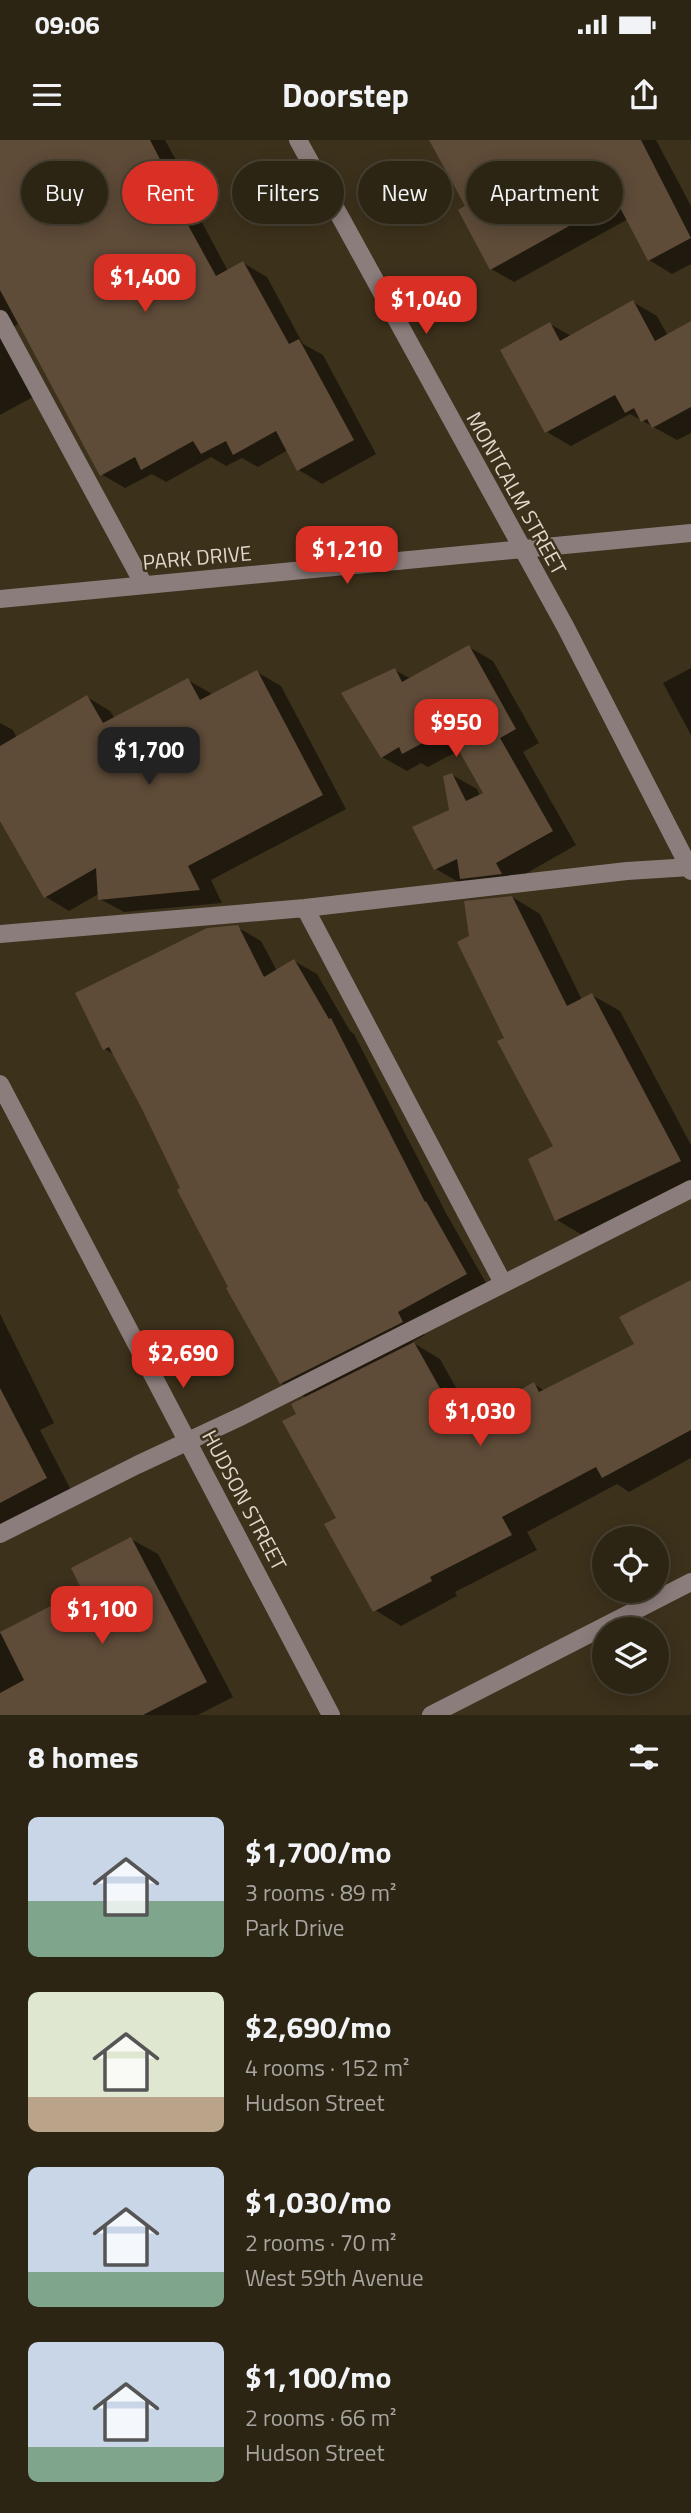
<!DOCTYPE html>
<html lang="en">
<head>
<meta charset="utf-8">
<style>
  :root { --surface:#2d2514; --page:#393122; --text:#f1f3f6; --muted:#a7a5a0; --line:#484234; --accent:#d93025 }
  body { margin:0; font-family:"Titillium Web",sans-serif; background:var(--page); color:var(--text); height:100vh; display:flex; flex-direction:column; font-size:26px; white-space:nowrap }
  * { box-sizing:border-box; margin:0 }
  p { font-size:23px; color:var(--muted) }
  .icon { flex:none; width:38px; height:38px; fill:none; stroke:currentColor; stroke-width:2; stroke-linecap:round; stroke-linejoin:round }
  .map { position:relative; height:1575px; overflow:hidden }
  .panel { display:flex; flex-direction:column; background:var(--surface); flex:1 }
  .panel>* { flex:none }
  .guide { position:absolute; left:21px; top:21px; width:649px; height:63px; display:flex; gap:14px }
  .buttons { position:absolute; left:592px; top:1386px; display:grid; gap:14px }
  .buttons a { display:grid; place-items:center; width:77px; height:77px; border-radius:50%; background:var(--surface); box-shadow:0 4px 18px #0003,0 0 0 2px var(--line); font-size:35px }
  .price { position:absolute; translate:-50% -60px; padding:0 16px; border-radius:14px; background:var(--accent); color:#fff; font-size:23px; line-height:46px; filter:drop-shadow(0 2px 4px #0008) }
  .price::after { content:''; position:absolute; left:50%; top:42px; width:21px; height:16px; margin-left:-10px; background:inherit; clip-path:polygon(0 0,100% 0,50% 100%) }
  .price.selected { background:#222; color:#fff }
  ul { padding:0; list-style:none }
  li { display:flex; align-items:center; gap:21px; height:175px; padding:0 28px }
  li span { display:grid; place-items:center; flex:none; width:196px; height:140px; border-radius:10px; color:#555 }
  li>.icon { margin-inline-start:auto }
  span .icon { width:84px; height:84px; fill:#fffc; stroke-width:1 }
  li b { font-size:30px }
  h2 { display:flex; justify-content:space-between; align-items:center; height:84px; padding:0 28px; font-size:30px }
  .pill { padding:0 24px; border-radius:32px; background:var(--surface); box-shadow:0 4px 18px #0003,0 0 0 2px var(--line); font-size:24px; line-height:63px }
  .pill.selected { background:var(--accent); color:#fff }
  .status { display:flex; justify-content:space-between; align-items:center; height:49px; padding:0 35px; background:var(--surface); direction:ltr }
  .status svg { height:19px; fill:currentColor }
  header { display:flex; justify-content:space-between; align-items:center; height:91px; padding:0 28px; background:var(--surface); font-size:32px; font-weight:700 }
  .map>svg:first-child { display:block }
</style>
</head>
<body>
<div class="status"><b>09:06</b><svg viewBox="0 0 49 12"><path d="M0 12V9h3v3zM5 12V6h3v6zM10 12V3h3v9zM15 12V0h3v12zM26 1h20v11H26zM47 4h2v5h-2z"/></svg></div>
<header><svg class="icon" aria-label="menu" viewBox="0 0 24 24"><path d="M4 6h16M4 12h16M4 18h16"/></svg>Doorstep<svg class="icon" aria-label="share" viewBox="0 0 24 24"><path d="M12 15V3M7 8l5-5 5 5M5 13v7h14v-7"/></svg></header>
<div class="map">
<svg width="691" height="1575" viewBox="0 0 691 1575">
  <rect width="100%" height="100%" fill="#3c311b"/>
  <path fill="#0007" d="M0 0H165L189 44 183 47 228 131 243 123 267 137 303 204 323 215 376 314 322 344 299 330 288 310 258 327 242 318 226 326 211 317 166 342 152 334 125 348 101 334 18 184 13 187 42 252 0 275Z
    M431 0H656L691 66V124L672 134 649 120 628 79 514 142 491 129 468 67Z
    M633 162 657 176 668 196 691 183V293L677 300 630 274 571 306 547 292 502 211 550 184 571 196Z
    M469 507 493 521 539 603 523 612 576 705 520 737 486 752 466 740 460 743 436 729 451 671 452 635 477 649 480 656 485 654 460 610 428 627 421 623 407 631 382 617 395 530 411 539Z
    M691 528V595L663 543Z
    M257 532 281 546 346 669 211 740 222 763 124 772 100 759V753L69 771 46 757 0 677V583L13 590 17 598 87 557 110 571 115 579 188 540 212 554Z
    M512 757 540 774 582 860 592 855 620 871 691 1005V1045L584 1096 557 1080 556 1007 507 898 471 797Z
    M237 787 261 801 277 831 294 821 317 834 350 891 354 894 447 1075 489 1148 420 1186 425 1195 412 1202 440 1219 473 1278 534 1244 545 1251 636 1205 691 1142V1318L629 1352 617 1344 527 1392 537 1410 455 1452 457 1456 401 1486 375 1470 298 1274 307 1258 281 1243 230 1147 143 968 115 915 105 909Z
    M0 1174 54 1283 40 1290 73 1354 0 1392Z
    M131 1399 158 1414 233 1557 198 1575H0V1494L85 1451Z"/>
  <path fill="#5e4b38" d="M0 0H150L166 31 160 34 216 136 243 121 289 204 299 199 354 300 297 331 276 291 233 315 226 301 201 314 193 301 141 330 135 317 100 336 0 150Z
    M429 0H641L691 98 648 121 616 60 490 130 458 70 465 66Z
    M633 160 655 201 691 181V267L652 288 647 279 641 282 634 268 625 273 615 255 545 293 500 210 550 182 560 201Z
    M469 505 516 589 500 598 553 691 496 723 502 734 460 739 457 719 434 730 412 687 449 670 443 636 452 633 466 661 483 653 447 590 402 614 399 607 381 618 341 553 395 528 402 542Z
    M257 530 323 655 188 726 200 750 98 760 96 728 44 758 0 681V606L87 555 103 583 188 538 200 560Z
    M512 756 567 866 592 853 681 1021 555 1081 528 1019 553 1006 497 901 504 898 457 802 469 796 464 761Z
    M238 785 264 837 294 819 329 879 331 878 425 1062 426 1061 467 1134 398 1172 403 1182 280 1244 226 1148 228 1147 177 1050 180 1048 142 969 109 907 103 910 75 853 207 788Z
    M691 1140V1290L602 1338 596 1327 502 1377 512 1395 430 1437 432 1441 373 1472 324 1384 336 1378 282 1281 296 1274 291 1264 414 1202 460 1284 534 1242 539 1252 634 1204 619 1177Z
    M0 1248 47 1338 0 1363Z
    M131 1397 207 1542 143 1575H0V1553L24 1540 0 1492 82 1450 71 1428Z"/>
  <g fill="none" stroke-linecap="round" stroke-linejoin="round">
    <path stroke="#8b7d7c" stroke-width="18" d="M298 0 565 486 691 731
      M0 179 144 445
      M0 459 691 393
      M305 768 503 1143
      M0 794 305 768 627 731 691 727
      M0 944 331 1575
      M0 1394 137 1325 242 1276 691 1049
      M431 1575 691 1442"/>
  </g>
  <g text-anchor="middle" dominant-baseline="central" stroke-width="5" stroke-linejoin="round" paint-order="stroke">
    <g font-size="21" fill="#dfd8cb" stroke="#3c311b">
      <text transform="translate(517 353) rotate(61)">MONTCALM STREET</text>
      <text transform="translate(197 417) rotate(-5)">PARK DRIVE</text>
      <text transform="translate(245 1360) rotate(62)">HUDSON STREET</text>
    </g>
  </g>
</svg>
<div class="buttons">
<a><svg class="icon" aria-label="locate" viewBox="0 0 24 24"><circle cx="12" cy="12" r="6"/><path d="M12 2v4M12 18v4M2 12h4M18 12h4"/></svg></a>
<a><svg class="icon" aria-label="layers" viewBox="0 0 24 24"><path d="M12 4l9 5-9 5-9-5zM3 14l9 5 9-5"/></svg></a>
</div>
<b class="price" style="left:145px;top:174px">$1,400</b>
<b class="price" style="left:426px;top:196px">$1,040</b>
<b class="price" style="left:347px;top:446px">$1,210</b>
<b class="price" style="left:456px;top:619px">$950</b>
<b class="price selected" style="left:149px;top:647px">$1,700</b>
<b class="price" style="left:183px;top:1250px">$2,690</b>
<b class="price" style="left:480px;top:1308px">$1,030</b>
<b class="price" style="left:102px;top:1506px">$1,100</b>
<div class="guide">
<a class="pill">Buy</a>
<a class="pill selected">Rent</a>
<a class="pill">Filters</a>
<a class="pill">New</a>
<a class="pill">Apartment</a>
</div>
</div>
<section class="panel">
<h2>8 homes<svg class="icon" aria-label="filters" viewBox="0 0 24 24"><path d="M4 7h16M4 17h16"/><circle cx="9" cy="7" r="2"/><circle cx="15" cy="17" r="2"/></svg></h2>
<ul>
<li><span style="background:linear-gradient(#c9d6e8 60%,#7fa58c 0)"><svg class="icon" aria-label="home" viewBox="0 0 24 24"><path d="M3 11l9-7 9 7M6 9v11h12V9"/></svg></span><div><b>$1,700/mo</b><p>3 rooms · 89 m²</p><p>Park Drive</p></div></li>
<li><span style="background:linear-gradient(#dfe7d0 75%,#b9a48a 0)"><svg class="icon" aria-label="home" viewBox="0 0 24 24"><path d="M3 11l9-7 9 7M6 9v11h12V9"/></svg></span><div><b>$2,690/mo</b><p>4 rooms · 152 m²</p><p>Hudson Street</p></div></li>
<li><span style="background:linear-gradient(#c9d6e8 75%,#7fa58c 0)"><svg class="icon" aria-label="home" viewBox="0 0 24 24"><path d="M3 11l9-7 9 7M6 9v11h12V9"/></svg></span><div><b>$1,030/mo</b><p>2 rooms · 70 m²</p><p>West 59th Avenue</p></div></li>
<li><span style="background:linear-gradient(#c9d6e8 75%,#7fa58c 0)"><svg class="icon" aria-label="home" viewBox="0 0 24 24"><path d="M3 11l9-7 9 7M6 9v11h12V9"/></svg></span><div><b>$1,100/mo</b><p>2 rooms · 66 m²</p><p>Hudson Street</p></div></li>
</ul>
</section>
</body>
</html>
